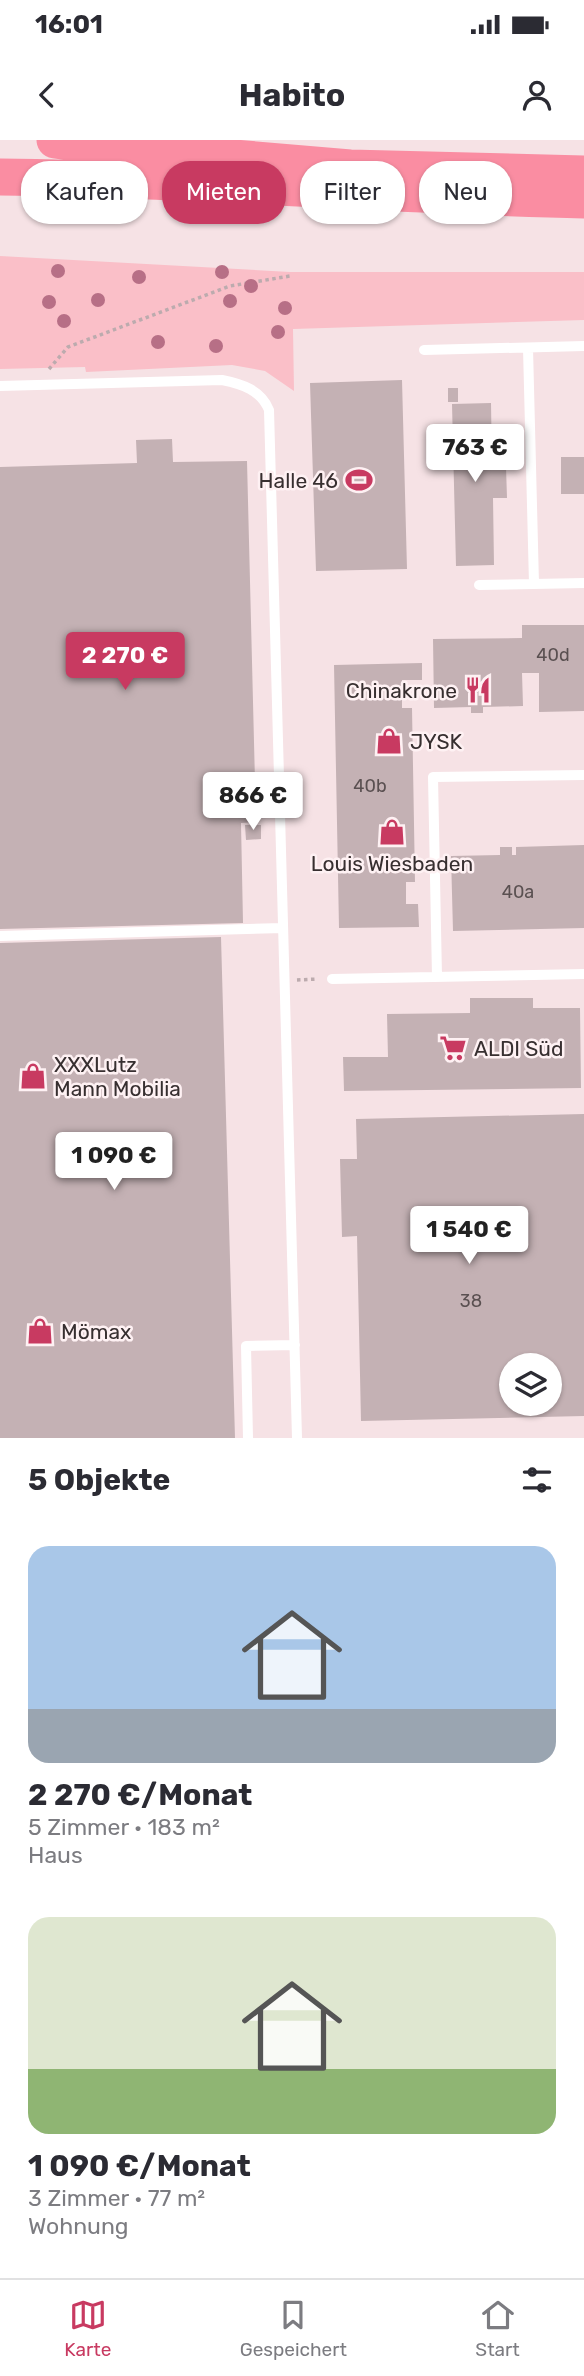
<!DOCTYPE html>
<html lang="de">
<head>
<meta charset="utf-8">
<style>
  :root { --surface:#fff; --page:#f7f7f7; --text:#2b2b33; --muted:#7c7c81; --line:#e1e1e2; --accent:#c83a61 }
  body { margin:0; font-family:Rubik,sans-serif; background:var(--page); color:var(--text); height:100vh; display:flex; flex-direction:column; font-size:26px; white-space:nowrap }
  * { box-sizing:border-box; margin:0 }
  p { font-size:23px; color:var(--muted) }
  .icon { flex:none; width:38px; height:38px; fill:none; stroke:currentColor; stroke-width:2; stroke-linecap:round; stroke-linejoin:round }
  .map { position:relative; height:1298px; overflow:hidden }
  .sheet { display:flex; flex-direction:column; background:var(--surface); flex:1 }
  .sheet>* { flex:none }
  .top-card { position:absolute; left:21px; top:21px; width:542px; height:63px; display:flex; gap:14px }
  .buttons { position:absolute; left:499px; top:1213px; display:grid; gap:14px }
  .buttons a { display:grid; place-items:center; width:63px; height:63px; border-radius:50%; background:var(--surface); box-shadow:0 2px 5px #0004; font-size:35px }
  .price { position:absolute; translate:-50% -60px; padding:0 16px; border-radius:7px; background:#fff; color:#222; font-size:23px; line-height:46px; filter:drop-shadow(0 2px 4px #0008) }
  .price::after { content:''; position:absolute; left:50%; top:42px; width:21px; height:16px; margin-left:-10px; background:inherit; clip-path:polygon(0 0,100% 0,50% 100%) }
  .price.selected { background:var(--accent); color:#fff }
  ul { padding:0; list-style:none }
  li { display:grid; align-content:center; gap:14px; height:371px; padding:0 28px }
  li span { display:grid; place-items:center; height:217px; border-radius:21px; color:#555 }
  li>.icon { margin-inline-start:auto }
  span .icon { width:126px; height:126px; fill:#fffc; stroke-width:1 }
  li b { font-size:30px }
  h2 { display:flex; justify-content:space-between; align-items:center; height:84px; padding:0 28px; font-size:30px }
  .tag { padding:0 24px; border-radius:28px; background:var(--surface); box-shadow:0 2px 5px #0004; font-size:24px; line-height:63px }
  .tag.selected { background:var(--accent); color:#fff }
  .status { display:flex; justify-content:space-between; align-items:center; height:49px; padding:0 35px; background:var(--surface); direction:ltr }
  .status svg { height:19px; fill:currentColor }
  header { display:flex; justify-content:space-between; align-items:center; height:91px; padding:0 28px; background:var(--surface); font-size:32px; font-weight:700 }
  .tabs { display:flex; justify-content:space-around; align-items:center; height:98px; border-top:2px solid var(--line); background:var(--surface); font-size:19px; color:var(--muted) }
  .tabs a { display:grid; justify-items:center; gap:4px }
  .tabs .selected { color:var(--accent) }
  .map>svg:first-child { display:block }
</style>
</head>
<body>
<div class="status"><b>16:01</b><svg viewBox="0 0 49 12"><path d="M0 12V9h3v3zM5 12V6h3v6zM10 12V3h3v9zM15 12V0h3v12zM26 1h20v11H26zM47 4h2v5h-2z"/></svg></div>
<header><svg class="icon" aria-label="back" viewBox="0 0 24 24"><path d="M15 5l-7 7 7 7"/></svg>Habito<svg class="icon" aria-label="person" viewBox="0 0 24 24"><circle cx="12" cy="8" r="4"/><path d="M4 21q1-7 8-7t8 7"/></svg></header>
<div class="map">
<svg width="584" height="1298" viewBox="0 0 584 1298">
  <rect width="100%" height="100%" fill="#f6e2e5"/>
  <path fill="#fabfc8" d="M0 116 290 132H584V180L293 189 294 251 265 231 232 225 86 232 85 227 0 229Z"/>
  <path fill="#c4b1b4" fill-rule="evenodd" d="M402 240 407 429 316 431 310 243Z
    M448 248H458V262H448Z
    M491 263 492 327H506L507 358H493L494 425 456 426 452 264Z
    M172 299 173 322 247 321 256 682 241 683 243 783 0 789V327L137 323 136 300Z
    M561 317H584V354H561Z
    M522 485H584V571L539 572V533H522L523 566 483 567V573H471V567L434 568 433 499 522 498Z
    M422 523V540H402V568H412L415 742H406V764H418L419 787 339 788 334 525Z
    M245 685H261V699L246 700Z
    M584 705V788L453 791 451 716 500 715V707H512V715H516V707Z
    M221 797 235 1298H0V803Z
    M470 858H533V868H580L581 948 344 951 343 917H388L387 874 470 873Z
    M584 974V1276L361 1281 357 1096 342 1097 340 1019H357L356 979ZM511 1225H550V1264H511Z"/>
  <g fill="none" stroke-linecap="round" stroke-linejoin="round">
    <path stroke="#bcabae" stroke-width="3.5" stroke-dasharray="3.5 3.5" stroke-linecap="butt" d="M49 229 68 207 230 146 290 136
      M297 840 318 839"/>
    <path stroke="#fff" stroke-width="10" d="M528 208 534 444
      M424 210 584 206
      M0 246 222 240C242 244 261 250 269 270L297 1298
      M479 445 584 443
      M0 796 283 788
      M437 837 433 637 584 635
      M332 839 584 834
      M248 1298 246 1206 295 1205"/>
    <path stroke="#fa8da2" stroke-width="37" d="M55 0 107 7 350 28 584 34
      M0 37C195 39 389 56 584 60"/>
  </g>
  <g fill="#b76f86">
    <circle cx="58" cy="131" r="7"/>
    <circle cx="222" cy="132" r="7"/>
    <circle cx="139" cy="137" r="7"/>
    <circle cx="251" cy="146" r="7"/>
    <circle cx="98" cy="160" r="7"/>
    <circle cx="230" cy="161" r="7"/>
    <circle cx="49" cy="162" r="7"/>
    <circle cx="285" cy="168" r="7"/>
    <circle cx="64" cy="181" r="7"/>
    <circle cx="278" cy="192" r="7"/>
    <circle cx="158" cy="202" r="7"/>
    <circle cx="216" cy="206" r="7"/>
  </g>
  <defs>
    <g id="stadium-bare" transform="scale(2.1)"><path d="M0-5a6.5 5 0 1 0 0 10a6.5 5 0 1 0 0-10ZM-3.5-1.8h7v3.6h-7Z" fill="#c83a61" stroke="#fef1f3" stroke-width="2.5" paint-order="stroke"/></g>
    <g id="restaurant-bare" transform="scale(2.1)"><path d="M-5-6h1v4h1v-4h1v4h1v-4h1v5L-1.5 .5V6h-2V.5L-5-1ZM5-6V6H3V1.5H1.5Q1.5-4 5-6Z" fill="#c83a61" stroke="#fef1f3" stroke-width="2.5" paint-order="stroke"/></g>
    <g id="shop-bare" transform="scale(2.1)"><path d="M-5-2.5h2.3a2.7 3.5 0 0 1 5.4 0H5L5.5 6h-11ZM-1.5-2.5h3a1.5 2.3 0 0 0-3 0Z" fill="#c83a61" stroke="#fef1f3" stroke-width="2.5" paint-order="stroke"/></g>
    <g id="supermarket-bare" transform="scale(2.1)"><path d="M-6-5.5h2.5l.6 2H6L4.5 2H-2.5L-4.4-4H-6ZM-1.5 3.2a1.3 1.3 0 1 0 .1 0ZM3 3.2a1.3 1.3 0 1 0 .1 0Z" fill="#c83a61" stroke="#fef1f3" stroke-width="2.5" paint-order="stroke"/></g>
  </defs>
  <g fill-rule="evenodd">
    <use href="#stadium-bare" x="359" y="340"/>
    <use href="#restaurant-bare" x="478" y="550"/>
    <use href="#shop-bare" x="389" y="601"/>
    <use href="#shop-bare" x="392" y="692"/>
    <use href="#supermarket-bare" x="453" y="908"/>
    <use href="#shop-bare" x="33" y="936"/>
    <use href="#shop-bare" x="40" y="1191"/>
  </g>
  <g text-anchor="middle" dominant-baseline="central" stroke-width="5" stroke-linejoin="round" paint-order="stroke">
    <g font-size="18" fill="#5a5051">
      <text x="553" y="515">40d</text>
      <text x="370" y="646">40b</text>
      <text x="518" y="752">40a</text>
      <text x="471" y="1161">38</text>
    </g>
    <g font-size="21" fill="#372f30" stroke="#fef1f3" text-anchor="start">
      <text x="338" y="340" text-anchor="end">Halle 46</text>
      <text x="457" y="550" text-anchor="end">Chinakrone</text>
      <text x="410" y="601">JYSK</text>
      <text x="392" y="723" text-anchor="middle">Louis Wiesbaden</text>
      <text x="474" y="908">ALDI Süd</text>
      <text x="54" y="924">XXXLutz<tspan x="54" dy="24">Mann Mobilia</tspan></text>
      <text x="61" y="1191">Mömax</text>
    </g>
  </g>
</svg>
<div class="buttons">
<a><svg class="icon" aria-label="layers" viewBox="0 0 24 24"><path d="M12 4l9 5-9 5-9-5zM3 14l9 5 9-5"/></svg></a>
</div>
<b class="price" style="left:475px;top:344px">763 €</b>
<b class="price selected" style="left:125px;top:552px">2 270 €</b>
<b class="price" style="left:253px;top:692px">866 €</b>
<b class="price" style="left:114px;top:1052px">1 090 €</b>
<b class="price" style="left:469px;top:1126px">1 540 €</b>
<div class="top-card">
<a class="tag">Kaufen</a>
<a class="tag selected">Mieten</a>
<a class="tag">Filter</a>
<a class="tag">Neu</a>
</div>
</div>
<section class="sheet">
<h2>5 Objekte<svg class="icon" aria-label="filters" viewBox="0 0 24 24"><path d="M4 7h16M4 17h16"/><circle cx="9" cy="7" r="2"/><circle cx="15" cy="17" r="2"/></svg></h2>
<ul>
<li><span style="background:linear-gradient(#a9c7e8 75%,#9aa5b1 0)"><svg class="icon" aria-label="home" viewBox="0 0 24 24"><path d="M3 11l9-7 9 7M6 9v11h12V9"/></svg></span><div><b>2 270 €/Monat</b><p>5 Zimmer · 183 m²</p><p>Haus</p></div></li>
<li><span style="background:linear-gradient(#dfe7d0 70%,#8fb573 0)"><svg class="icon" aria-label="home" viewBox="0 0 24 24"><path d="M3 11l9-7 9 7M6 9v11h12V9"/></svg></span><div><b>1 090 €/Monat</b><p>3 Zimmer · 77 m²</p><p>Wohnung</p></div></li>
</ul>
</section>
<nav class="tabs">
<a class="selected"><svg class="icon" aria-label="map" viewBox="0 0 24 24"><path d="M3 6l6-2 6 2 6-2v14l-6 2-6-2-6 2zM9 4v14M15 6v14"/></svg>Karte</a>
<a><svg class="icon" aria-label="saved" viewBox="0 0 24 24"><path d="M7 4h10v16l-5-4-5 4z"/></svg>Gespeichert</a>
<a><svg class="icon" aria-label="home" viewBox="0 0 24 24"><path d="M3 11l9-7 9 7M6 9v11h12V9"/></svg>Start</a>
</nav>
</body>
</html>
